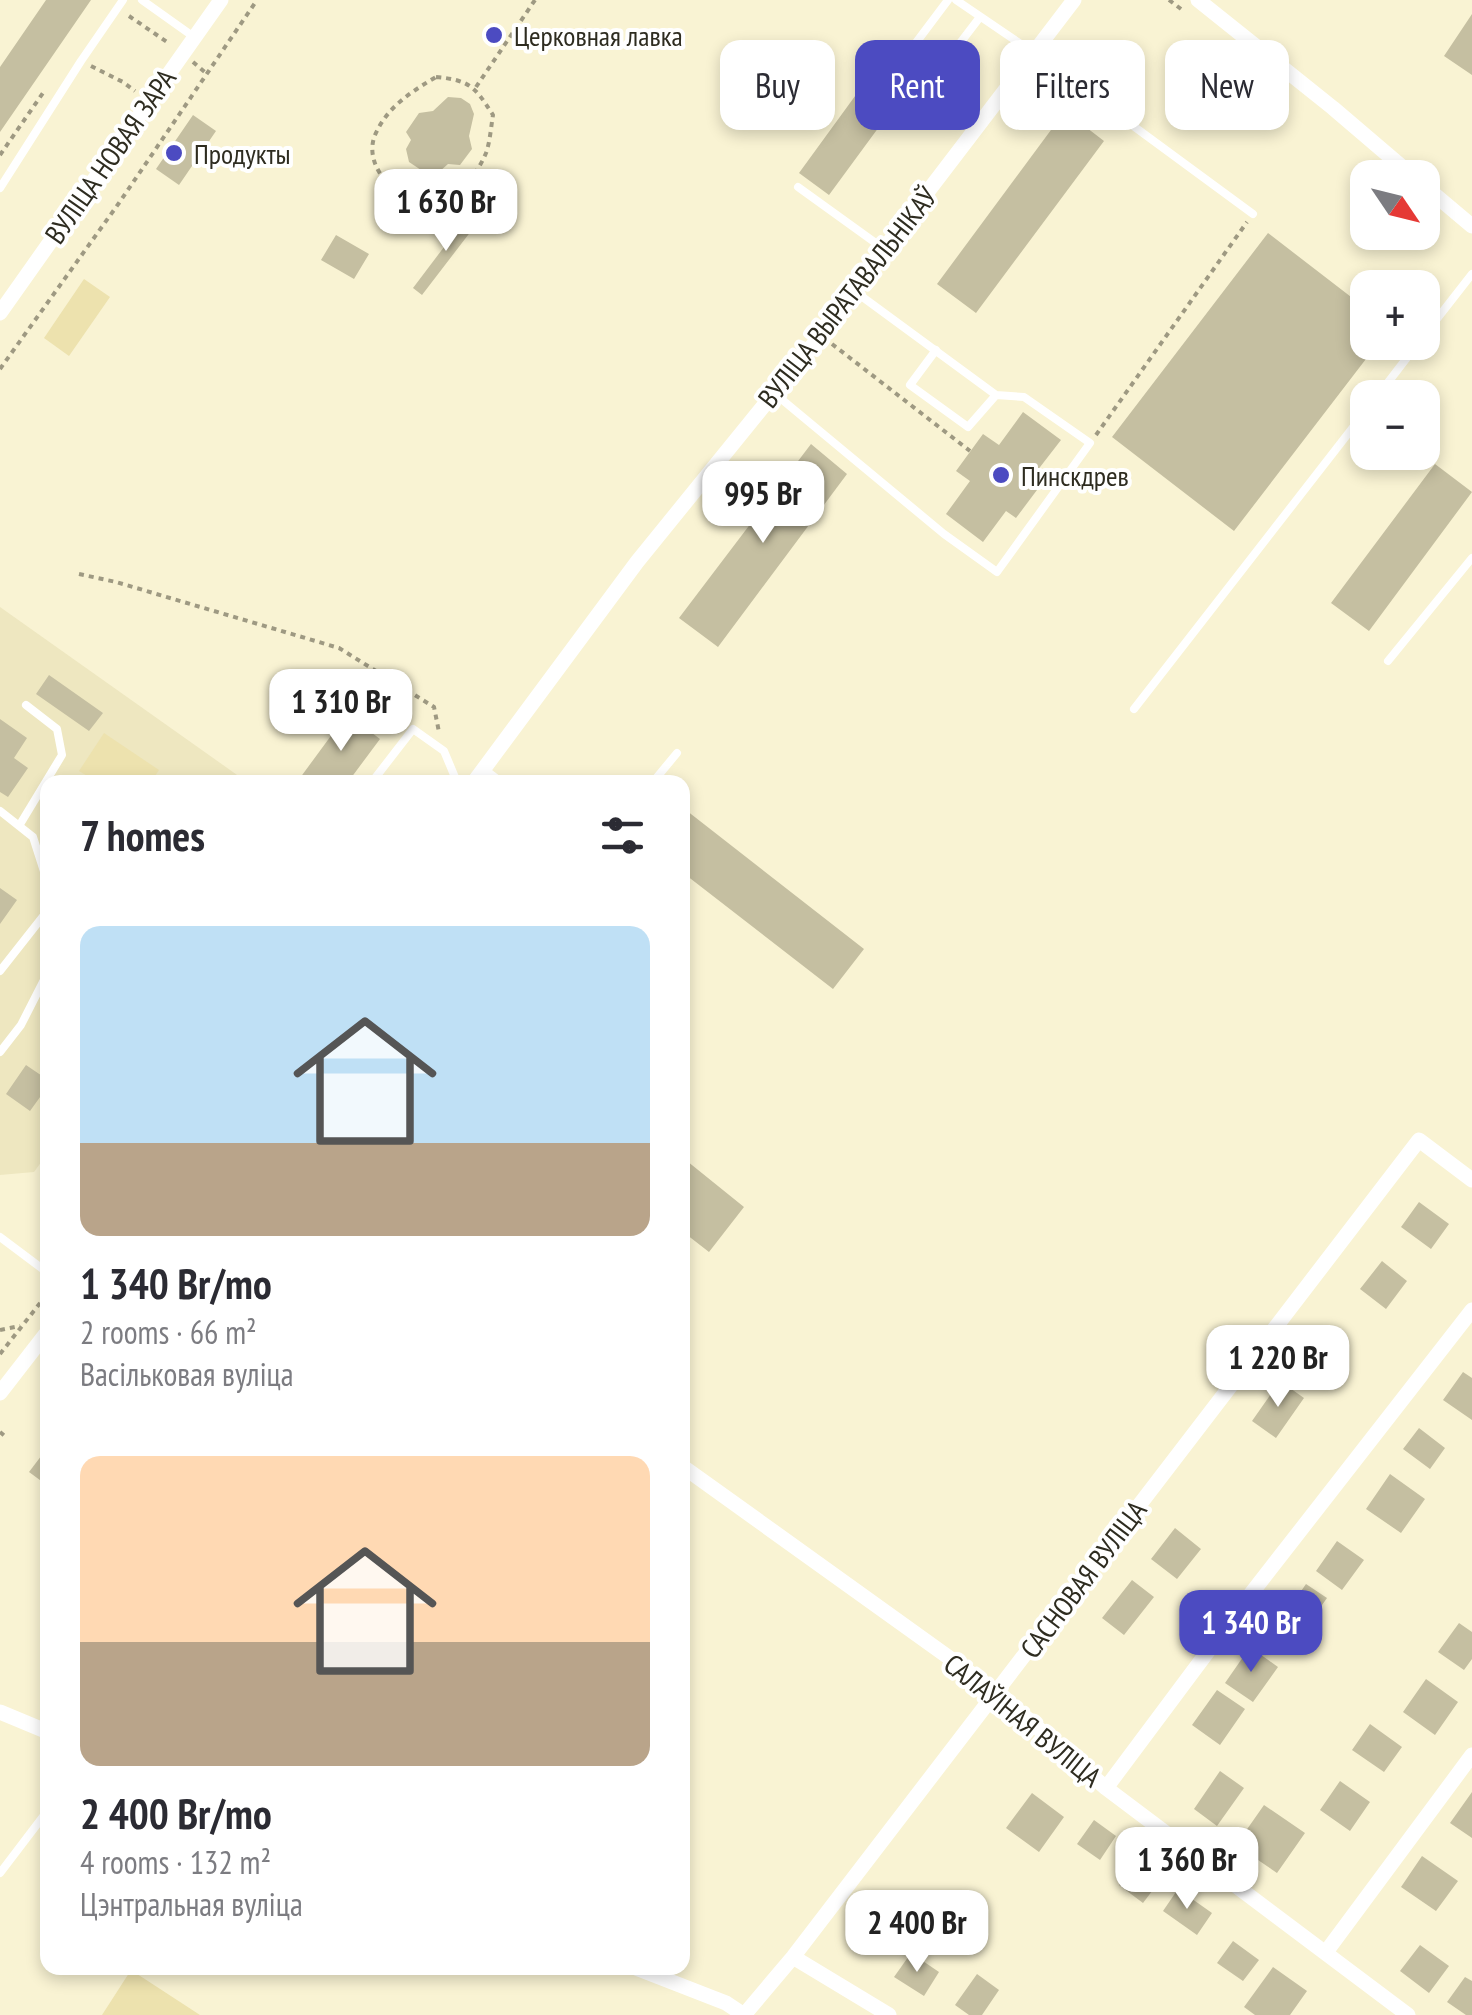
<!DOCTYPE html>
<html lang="en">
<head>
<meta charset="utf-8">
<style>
  :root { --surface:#fff; --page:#f7f7f7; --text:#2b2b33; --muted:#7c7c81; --accent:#4c4bc1 }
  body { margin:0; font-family:"PT Sans Narrow",sans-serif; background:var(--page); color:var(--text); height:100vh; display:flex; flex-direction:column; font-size:38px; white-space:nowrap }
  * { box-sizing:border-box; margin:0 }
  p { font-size:32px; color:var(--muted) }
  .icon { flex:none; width:55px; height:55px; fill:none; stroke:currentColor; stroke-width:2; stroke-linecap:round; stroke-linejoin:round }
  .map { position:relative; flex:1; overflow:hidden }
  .side { position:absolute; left:40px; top:775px; width:650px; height:1200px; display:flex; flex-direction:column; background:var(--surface); border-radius:20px; box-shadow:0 5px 15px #0003 }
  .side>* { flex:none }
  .banner { position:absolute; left:720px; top:40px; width:600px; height:90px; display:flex; gap:20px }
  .needle { width:65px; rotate:125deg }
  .buttons { position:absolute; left:1350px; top:160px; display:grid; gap:20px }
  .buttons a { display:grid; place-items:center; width:90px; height:90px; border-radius:20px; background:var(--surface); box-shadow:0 5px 15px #0003; font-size:50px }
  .price { position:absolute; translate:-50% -85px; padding:0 22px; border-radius:20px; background:#fff; color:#222; font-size:32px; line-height:65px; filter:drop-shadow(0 2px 5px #0008) }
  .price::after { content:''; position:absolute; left:50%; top:60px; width:30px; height:22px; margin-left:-15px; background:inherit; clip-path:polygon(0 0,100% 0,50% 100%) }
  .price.on { background:var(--accent); color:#fff }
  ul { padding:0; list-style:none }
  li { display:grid; align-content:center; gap:20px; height:530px; padding:0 40px }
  li span { display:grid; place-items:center; height:310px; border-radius:20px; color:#555 }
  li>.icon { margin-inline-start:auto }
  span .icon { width:180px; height:180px; fill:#fffc; stroke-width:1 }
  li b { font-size:42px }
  h2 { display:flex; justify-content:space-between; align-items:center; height:120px; padding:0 40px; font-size:42px }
  .chip { padding:0 35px; border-radius:20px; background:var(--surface); box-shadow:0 5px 15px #0003; font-size:35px; line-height:90px }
  .chip.on { background:var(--accent); color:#fff }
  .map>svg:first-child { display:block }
</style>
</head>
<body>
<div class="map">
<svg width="1472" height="2015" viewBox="0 0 1472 2015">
  <rect width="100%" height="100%" fill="#f9f3d3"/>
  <path fill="#eee7c0" d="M0 607 247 782H48L47 1154 34 1172 0 1175Z"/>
  <path fill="#ede2ae" d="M84 279 110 297 69 356 44 338Z
    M104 733 159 770 151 782H97L79 771Z
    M131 1970 200 2015H102Z"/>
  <path fill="#c5bfa1" d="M46 0H91L0 132V67Z
    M1472 14V75L1444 56Z
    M494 25 504 31 494 45 485 39Z
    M882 59 912 82 829 195 799 173Z
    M448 97 461 98 470 104 474 114 469 136 472 149 460 165 448 164 439 172 421 170 409 162 406 149 411 140 406 132 419 113 433 111Z
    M1065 111 1104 141 976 313 937 284Z
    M193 115 216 131 179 185 156 169Z
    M469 214 478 222 422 295 413 288Z
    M1268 233 1368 310V342H1379L1234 531 1112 437Z
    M336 235 369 254 354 279 321 260Z
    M1023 412 1061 440 1037 471 1046 478 1016 518 1006 511 983 542 946 514 970 481 956 471 983 434 999 445Z
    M811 444 847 474 718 647 679 618Z
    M1435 464 1472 492 1369 631 1331 603Z
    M49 675 103 713 89 731 36 694Z
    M337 679 350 688 339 702 327 693Z
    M347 714 380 739 348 782H297Z
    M0 719 27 738 14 758 28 768 8 797 0 792Z
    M682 807 864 949 833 989 682 872Z
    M0 888 17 900 0 924Z
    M26 1065 48 1080V1086L30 1111 6 1094Z
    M682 1157 744 1207 709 1252 682 1231Z
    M1419 1202 1449 1224 1431 1249 1401 1227Z
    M1382 1261 1407 1281 1386 1309 1360 1289Z
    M1320 1330 1349 1351 1325 1386 1296 1366Z
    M1463 1372 1472 1378V1420L1443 1400Z
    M1280 1381 1304 1398 1276 1438 1252 1421Z
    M1419 1428 1445 1448 1430 1469 1403 1449Z
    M48 1447V1486L29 1472Z
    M1390 1474 1425 1499 1401 1533 1366 1509Z
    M1175 1528 1201 1549 1177 1579 1151 1559Z
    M1337 1541 1364 1560 1342 1590 1316 1571Z
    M1132 1580 1154 1597 1124 1635 1102 1618Z
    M1306 1584 1327 1598 1297 1640 1277 1626Z
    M1459 1623 1472 1632V1659L1464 1670 1438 1652Z
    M1250 1647 1278 1667 1253 1702 1225 1683Z
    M1426 1679 1458 1702 1435 1735 1403 1712Z
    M1217 1690 1245 1709 1220 1745 1192 1725Z
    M1370 1724 1402 1747 1384 1772 1352 1750Z
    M1220 1771 1244 1788 1217 1826 1194 1809Z
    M1340 1781 1370 1802 1350 1831 1320 1810Z
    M1472 1792V1838L1450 1823Z
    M1032 1793 1064 1817 1039 1852 1006 1828Z
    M1264 1805 1305 1833 1277 1873 1236 1845Z
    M1094 1820 1116 1836 1100 1860 1077 1844Z
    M1422 1856 1458 1881 1436 1911 1401 1887Z
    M1138 1859 1162 1878 1143 1903 1119 1885Z
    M1178 1889 1212 1913 1197 1935 1163 1911Z
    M1233 1941 1259 1960 1243 1981 1217 1963Z
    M1420 1945 1449 1966 1429 1993 1400 1971Z
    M911 1953 939 1972 924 1996 894 1977Z
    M1273 1967 1307 1991 1290 2015H1255L1244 2007Z
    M977 1974 999 1990 982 2015H969L955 2005Z
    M1465 1977 1472 1981V2015H1466L1447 2002Z"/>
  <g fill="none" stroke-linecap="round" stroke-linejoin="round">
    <path stroke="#9e9982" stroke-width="4" stroke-dasharray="5 5" stroke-linecap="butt" d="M1169 0 1185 12
      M129 16 170 44
      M193 62 207 74 208 72
      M91 66 123 82 135 91
      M436 77C470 80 475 87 493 115 491 127 490 142 486 153 478 172 464 190 446 199 411 215 360 172 375 135 387 107 411 92 436 77Z
      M476 87 535 0
      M0 155 45 90
      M832 344 970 451
      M0 369 119 203 257 0
      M1096 435 1247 222
      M79 574 116 582 339 648 434 707 439 732
      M0 1330 20 1326
      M0 1354 48 1293
      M0 1432 6 1437"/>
    <path stroke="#fff" stroke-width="8" d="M142 0 194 37
      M948 0 903 60 931 81 980 17
      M956 0 1034 53 1253 214
      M798 187 884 249
      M0 188 81 61 123 0
      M1422 338 1472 274
      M936 350 910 385 968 427 996 395
      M774 393 944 534 997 572 1090 443 1024 397 996 395 853 290
      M1376 398 1419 342
      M1388 661 1472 558
      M1134 709 1368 408
      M484 769 501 782
      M372 782 413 729 444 751 457 782
      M653 782 677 753
      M0 811 33 837 48 884
      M19 826 62 755 57 729 26 705
      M0 971 48 910
      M0 1052 21 1025 48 972
      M0 1237 48 1273
      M0 1873 48 1810"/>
    <path stroke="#fff" stroke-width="15" d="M1198 0 1333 108 1415 178
      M1422 184 1472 226
      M0 313 221 0
      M474 782 637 562 821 335 829 321 1074 0
      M0 1393 48 1331
      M682 1466 997 1692 1106 1788 1408 2015
      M0 1712 48 1732
      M1106 1788 1250 1595 1472 1310
      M1326 1952 1472 1755
      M793 1957 889 2015
      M636 1968 726 2003 744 2015 793 1957 1419 1140 1472 1180"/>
  </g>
  <g fill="#4c4bc1" stroke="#fff" stroke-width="4">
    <circle cx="494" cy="35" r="10"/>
    <circle cx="174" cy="153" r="10"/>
    <circle cx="1001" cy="475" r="10"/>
  </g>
  <g text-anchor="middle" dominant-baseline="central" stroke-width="8" stroke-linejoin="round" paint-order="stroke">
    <g font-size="28" fill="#2e2c20" stroke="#fff" text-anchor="start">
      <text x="514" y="35">Церковная лавка</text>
      <text x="194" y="153">Продукты</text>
      <text x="1021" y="475">Пинскдрев</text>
    </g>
    <g font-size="28" fill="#2e2c20" stroke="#fff">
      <text transform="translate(110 156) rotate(-55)">ВУЛІЦА НОВАЯ ЗАРА</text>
      <text transform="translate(847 297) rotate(-52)">ВУЛІЦА ВЫРАТАВАЛЬНІКАЎ</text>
      <text transform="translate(1083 1579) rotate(-53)">САСНОВАЯ ВУЛІЦА</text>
      <text transform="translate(1023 1720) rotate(39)">САЛАЎІНАЯ ВУЛІЦА</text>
    </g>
  </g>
</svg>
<div class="buttons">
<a><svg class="needle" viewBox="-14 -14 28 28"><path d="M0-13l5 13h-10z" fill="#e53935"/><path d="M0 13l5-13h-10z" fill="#7c7c81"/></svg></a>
<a>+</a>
<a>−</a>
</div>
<b class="price" style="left:446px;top:254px">1 630 Br</b>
<b class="price" style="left:763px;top:546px">995 Br</b>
<b class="price" style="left:341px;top:754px">1 310 Br</b>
<b class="price" style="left:1278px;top:1410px">1 220 Br</b>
<b class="price on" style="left:1251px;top:1675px">1 340 Br</b>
<b class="price" style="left:1187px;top:1912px">1 360 Br</b>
<b class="price" style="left:917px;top:1975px">2 400 Br</b>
<div class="banner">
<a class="chip">Buy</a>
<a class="chip on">Rent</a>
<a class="chip">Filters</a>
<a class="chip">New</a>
</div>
<section class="side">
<h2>7 homes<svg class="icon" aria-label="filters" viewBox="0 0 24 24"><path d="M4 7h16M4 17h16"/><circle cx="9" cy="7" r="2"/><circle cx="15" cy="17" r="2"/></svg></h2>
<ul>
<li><span style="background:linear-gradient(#bfe0f5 70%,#b9a48a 0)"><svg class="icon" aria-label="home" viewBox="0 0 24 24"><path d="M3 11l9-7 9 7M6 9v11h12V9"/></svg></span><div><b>1 340 Br/mo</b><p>2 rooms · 66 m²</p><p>Васільковая вуліца</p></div></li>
<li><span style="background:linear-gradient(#ffd9b3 60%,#b9a48a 0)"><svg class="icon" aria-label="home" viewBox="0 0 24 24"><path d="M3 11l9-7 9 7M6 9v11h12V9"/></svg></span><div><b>2 400 Br/mo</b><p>4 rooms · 132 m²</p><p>Цэнтральная вуліца</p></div></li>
</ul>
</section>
</div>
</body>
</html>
